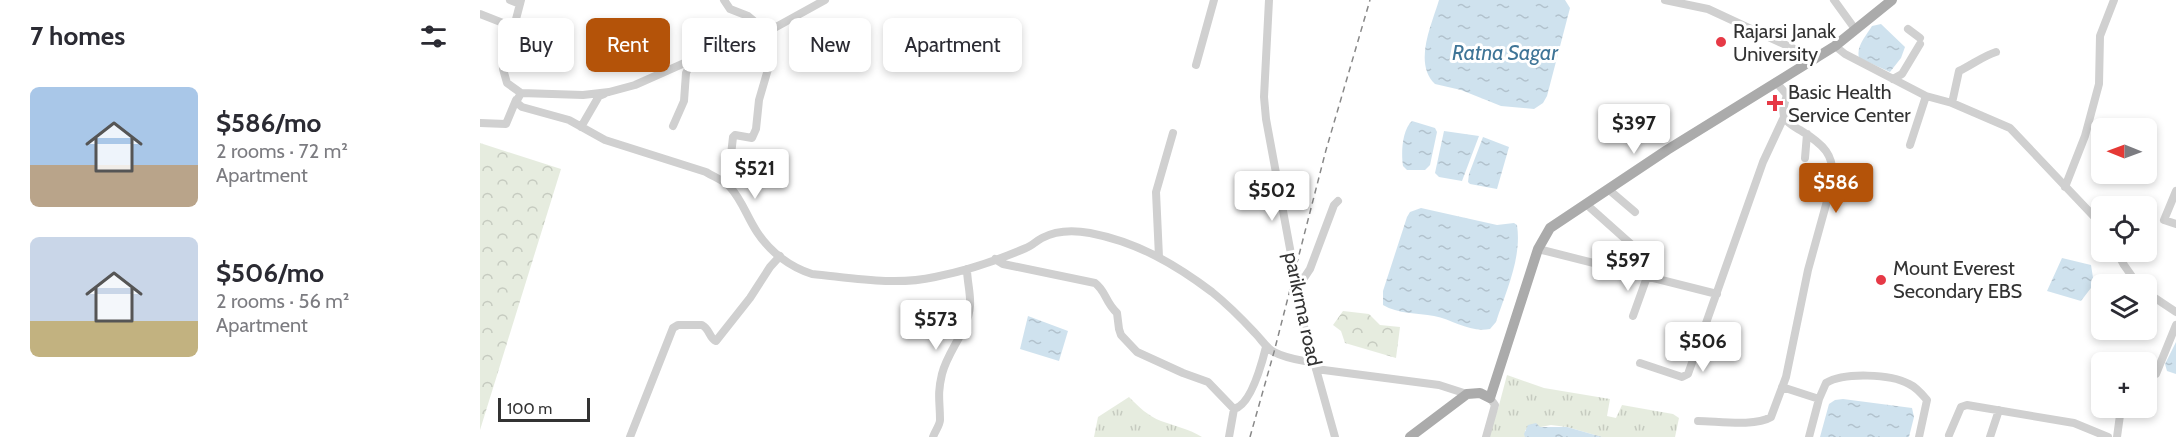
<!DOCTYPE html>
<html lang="en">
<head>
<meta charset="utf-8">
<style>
  :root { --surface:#fff; --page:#f7f7f7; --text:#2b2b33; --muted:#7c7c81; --accent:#b45309 }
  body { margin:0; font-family:Cabin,sans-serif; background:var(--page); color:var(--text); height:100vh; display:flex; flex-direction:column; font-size:22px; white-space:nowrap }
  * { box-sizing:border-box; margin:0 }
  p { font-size:20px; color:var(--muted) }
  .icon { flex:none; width:33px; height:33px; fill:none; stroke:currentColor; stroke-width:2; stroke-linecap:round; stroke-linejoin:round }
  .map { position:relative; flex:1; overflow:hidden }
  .details { display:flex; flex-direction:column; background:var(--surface); width:480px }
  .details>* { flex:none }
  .banner { position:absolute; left:18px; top:18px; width:570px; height:54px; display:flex; gap:12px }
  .needle { width:39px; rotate:271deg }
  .fabs { position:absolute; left:1611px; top:118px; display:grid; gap:12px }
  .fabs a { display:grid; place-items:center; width:66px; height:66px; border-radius:9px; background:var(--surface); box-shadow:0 3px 9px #0003; font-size:30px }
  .scale { position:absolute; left:18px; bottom:15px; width:92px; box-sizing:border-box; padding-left:6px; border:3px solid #333; border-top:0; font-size:16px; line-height:21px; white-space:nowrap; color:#333; -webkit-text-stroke:4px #fff; paint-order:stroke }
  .price { position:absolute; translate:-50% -51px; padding:0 14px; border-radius:6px; background:#fff; color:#222; font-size:20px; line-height:39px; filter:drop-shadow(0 2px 3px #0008) }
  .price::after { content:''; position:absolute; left:50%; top:36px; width:18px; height:14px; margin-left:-9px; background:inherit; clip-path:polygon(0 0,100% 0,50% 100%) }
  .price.selected { background:var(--accent); color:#fff }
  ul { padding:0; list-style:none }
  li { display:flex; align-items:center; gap:18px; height:150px; padding:0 30px }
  li span { display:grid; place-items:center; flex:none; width:168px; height:120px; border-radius:9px; color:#555 }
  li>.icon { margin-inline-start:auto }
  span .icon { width:72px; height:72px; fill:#fffc; stroke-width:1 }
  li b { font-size:26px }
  h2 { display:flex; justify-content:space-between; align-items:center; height:72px; padding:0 30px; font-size:26px }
  .tag { padding:0 21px; border-radius:9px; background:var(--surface); box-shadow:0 3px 9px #0003; font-size:21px; line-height:54px }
  .tag.selected { background:var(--accent); color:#fff }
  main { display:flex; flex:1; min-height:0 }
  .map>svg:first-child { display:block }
</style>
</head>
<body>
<main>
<section class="details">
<h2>7 homes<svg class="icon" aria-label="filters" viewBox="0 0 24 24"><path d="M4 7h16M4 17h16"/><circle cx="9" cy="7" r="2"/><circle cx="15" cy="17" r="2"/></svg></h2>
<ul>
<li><span style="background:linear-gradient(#a9c7e8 65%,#b9a48a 0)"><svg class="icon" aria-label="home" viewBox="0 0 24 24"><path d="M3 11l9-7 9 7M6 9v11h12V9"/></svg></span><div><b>$586/mo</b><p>2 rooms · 72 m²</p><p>Apartment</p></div></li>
<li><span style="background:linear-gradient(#c9d6e8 70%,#c2b280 0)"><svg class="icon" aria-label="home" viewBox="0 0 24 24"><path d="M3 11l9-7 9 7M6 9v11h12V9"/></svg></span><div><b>$506/mo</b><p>2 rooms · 56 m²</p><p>Apartment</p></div></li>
</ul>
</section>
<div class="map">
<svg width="1696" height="437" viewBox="0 0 1696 437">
  <defs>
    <pattern id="grass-tufts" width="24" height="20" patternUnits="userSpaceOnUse" patternTransform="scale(1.5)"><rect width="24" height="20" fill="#e6ecdf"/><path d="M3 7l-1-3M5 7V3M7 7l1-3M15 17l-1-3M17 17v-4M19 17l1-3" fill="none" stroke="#c6cbc0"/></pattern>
    <pattern id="forest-crowns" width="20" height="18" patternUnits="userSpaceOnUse" patternTransform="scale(1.5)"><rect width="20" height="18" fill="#e6ecdf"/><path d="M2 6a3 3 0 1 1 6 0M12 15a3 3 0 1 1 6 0" fill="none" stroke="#c6cbc0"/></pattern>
    <pattern id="water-ripples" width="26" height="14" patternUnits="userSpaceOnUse" patternTransform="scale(1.5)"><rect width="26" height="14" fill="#cfe2ee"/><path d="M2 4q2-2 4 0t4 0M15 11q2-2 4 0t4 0" fill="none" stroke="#b2c2cd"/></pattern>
  </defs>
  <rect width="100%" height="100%" fill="#fff"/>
  <path fill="url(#grass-tufts)" d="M1027 375 1064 388 1130 399 1127 416 1136 418 1142 405 1193 414 1199 418 1195 437H1122L1087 427 1071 425 1045 430V437H1006L1018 409Z
    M649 397C659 407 668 416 681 421 695 426 709 429 722 437H614L618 417Z"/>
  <path fill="url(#forest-crowns)" d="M0 143 81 169 0 430Z
    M863 311 889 314 900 325 920 327 916 358 865 343 861 331 853 325Z"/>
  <path fill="url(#water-ripples)" d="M959 0H1085L1090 8 1067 96 1063 103 1054 109 1021 106 981 90 955 84C933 63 952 24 959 0Z
    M1401 24 1425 47 1421 58 1410 72 1379 58C1376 46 1386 36 1392 26Z
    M932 121 955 128 957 132 950 165 945 170H927L923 166C921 153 922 130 932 121Z
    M964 131 999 136 982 181 959 177 955 173Z
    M1003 137 1029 147 1017 189 990 184 988 182 989 174Z
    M941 208 1017 225 1034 223 1037 225C1042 258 1026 291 1016 322L1010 329C990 333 974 320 954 316 937 313 918 314 903 305V291L927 217 930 212Z
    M1582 258 1611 265 1614 284 1601 301 1567 291Z
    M548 316 588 331 579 361 540 349Z
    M1696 342V374L1687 371 1685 364Z
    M1363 399 1432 408 1434 417 1429 437H1340L1349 404 1355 400Z
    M1056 423 1060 427H1087L1122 437H1045L1044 434 1048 425Z"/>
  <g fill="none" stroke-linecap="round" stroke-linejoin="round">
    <path stroke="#d0d0d0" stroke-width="8" d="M30 0 40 4
      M41 0 23 69 27 83 41 93 103 95 129 92 155 85 227 53 287 32 345 0
      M244 0 250 9 268 16 287 32
      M789 0 784 97 786 119 811 254 818 277V296L824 326 855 437
      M1185 0 1228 9 1336 59
      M1354 0 1375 29
      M0 14 33 27
      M1428 29 1440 38
      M1355 46 1365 54 1446 96 1472 103 1530 128 1622 225
      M716 65 734 0
      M1413 79 1422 74 1440 44
      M41 93 36 102 42 107 89 120 125 140 226 172C234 177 243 180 250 187 262 200 267 217 277 232 290 252 310 267 332 274 373 278 415 286 455 277 485 271 518 260 546 248 552 246 556 241 562 238 577 230 594 230 610 233 657 242 695 264 732 292 747 304 762 319 775 333 782 340 786 348 794 352 807 359 821 360 834 363
      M1472 103 1479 71C1492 65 1503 56 1516 52
      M0 123 26 124 36 100
      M193 126 204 101 206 73 213 59
      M101 127 119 96 124 94
      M1430 145 1446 96
      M251 155 253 137 255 135 272 138 276 129 279 100 291 59 293 28
      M1325 158 1327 134
      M1585 187 1605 136 1619 84 1620 36 1634 0
      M1128 189 1155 212
      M1696 191 1684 220 1696 224
      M1106 204 1152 245
      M1058 249 1237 294
      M1637 252 1644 265 1658 285
      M679 257 676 192 693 133
      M515 259 523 264 615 283C626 291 625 302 637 313L639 329 641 335 657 352 703 373 728 382 754 409C771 405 782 363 786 347
      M818 277 824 278 830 269 854 205 858 201
      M1666 292 1696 312
      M1153 316 1167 277
      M1160 363 1202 377 1208 374 1283 162 1304 117
      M836 369 959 385 987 394
      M1666 377 1676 374 1696 325
      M1302 387 1339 399 1329 437
      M1339 399 1346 383C1364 372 1411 374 1429 384 1436 387 1442 394 1447 400L1439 437
      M1218 421C1237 421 1275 427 1291 417L1306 377 1328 270 1352 183C1356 155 1343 144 1320 130 1315 127 1308 124 1305 118 1301 111 1305 102 1307 95L1296 82
      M1469 435 1481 407 1487 405 1594 423 1628 437
      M150 437 193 328 198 325H222C230 329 229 338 236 341L270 298 290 267 300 256
      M453 437C455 431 460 425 460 420 460 401 457 395 462 374 468 350 488 331 490 306 491 294 487 281 487 269
      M749 437 754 409
      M1006 437 1015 405 1010 398
      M1510 437 1519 410
      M1637 437 1641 408"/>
    <path stroke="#ababab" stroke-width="10" d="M930 437 987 394 1000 393 1010 398 1058 249 1070 228 1187 150 1355 46 1412 0"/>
    <path stroke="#888" stroke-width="1.5" stroke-dasharray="6 4.5" stroke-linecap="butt" d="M770 437 794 352 846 150 890 0"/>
  </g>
  <g fill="#e63946" stroke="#fff" stroke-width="2">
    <circle cx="1241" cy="42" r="6"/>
    <path d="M1292 94h6v6h6v6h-6v6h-6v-6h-6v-6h6z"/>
    <circle cx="1401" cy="280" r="6"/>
  </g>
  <g text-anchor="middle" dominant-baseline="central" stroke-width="6" stroke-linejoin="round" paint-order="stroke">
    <g font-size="20" fill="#333" stroke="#fff" text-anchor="start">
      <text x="1253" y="31">Rajarsi Janak<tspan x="1253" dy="23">University</tspan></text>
      <text x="1308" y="92">Basic Health<tspan x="1308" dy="23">Service Center</tspan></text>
      <text x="1413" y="268">Mount Everest<tspan x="1413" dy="23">Secondary EBS</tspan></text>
    </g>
    <g font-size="20" fill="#333" stroke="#fff">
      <text transform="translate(823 309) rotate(78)">parikrma road</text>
    </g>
    <g font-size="21" font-style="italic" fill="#3f7597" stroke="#fff">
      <text x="1025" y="52">Ratna Sagar</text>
    </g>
  </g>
</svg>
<div class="fabs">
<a><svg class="needle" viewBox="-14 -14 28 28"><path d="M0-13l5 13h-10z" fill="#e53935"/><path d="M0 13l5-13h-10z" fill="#7c7c81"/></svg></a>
<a><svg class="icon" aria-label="locate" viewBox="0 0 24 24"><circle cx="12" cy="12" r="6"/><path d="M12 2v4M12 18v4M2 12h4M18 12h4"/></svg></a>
<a><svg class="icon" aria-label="layers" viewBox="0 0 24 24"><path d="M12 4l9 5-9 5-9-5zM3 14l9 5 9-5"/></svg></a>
<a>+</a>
</div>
<div class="scale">100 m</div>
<b class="price" style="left:1154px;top:155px">$397</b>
<b class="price" style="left:275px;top:200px">$521</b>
<b class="price selected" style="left:1356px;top:214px">$586</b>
<b class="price" style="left:792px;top:222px">$502</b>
<b class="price" style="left:1148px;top:292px">$597</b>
<b class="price" style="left:456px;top:351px">$573</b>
<b class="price" style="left:1223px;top:373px">$506</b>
<div class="banner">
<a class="tag">Buy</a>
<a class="tag selected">Rent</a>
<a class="tag">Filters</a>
<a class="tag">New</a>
<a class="tag">Apartment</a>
</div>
</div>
</main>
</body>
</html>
